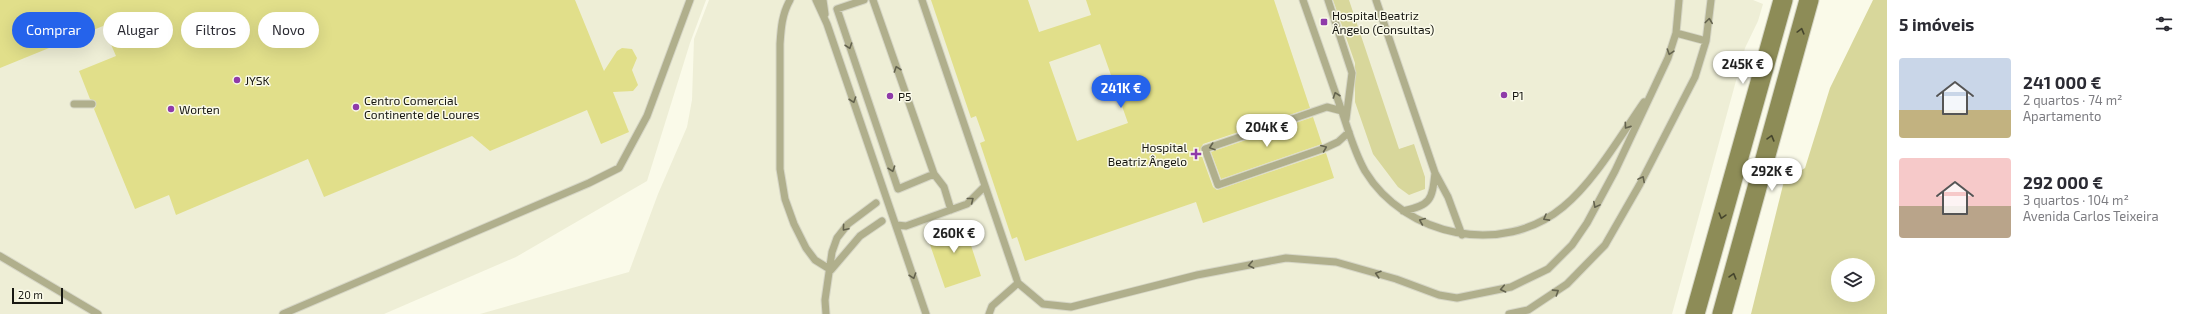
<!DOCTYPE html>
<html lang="pt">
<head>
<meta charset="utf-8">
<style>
  :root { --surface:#fff; --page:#f2f2f3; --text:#2b2b33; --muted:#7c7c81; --accent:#2563eb }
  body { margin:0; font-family:"Exo 2",sans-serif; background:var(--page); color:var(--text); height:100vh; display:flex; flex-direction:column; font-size:15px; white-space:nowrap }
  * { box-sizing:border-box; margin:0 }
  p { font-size:13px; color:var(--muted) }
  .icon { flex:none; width:22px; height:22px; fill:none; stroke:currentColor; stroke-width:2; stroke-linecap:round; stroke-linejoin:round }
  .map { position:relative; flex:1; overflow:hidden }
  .panel { display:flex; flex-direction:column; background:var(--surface); width:300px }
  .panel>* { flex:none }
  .banner { position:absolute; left:12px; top:12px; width:380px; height:36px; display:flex; gap:8px }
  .fabs { position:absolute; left:1831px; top:258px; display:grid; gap:8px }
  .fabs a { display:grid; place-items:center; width:44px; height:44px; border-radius:50%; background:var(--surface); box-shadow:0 4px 16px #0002; font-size:20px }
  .scale { position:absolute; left:12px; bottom:10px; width:51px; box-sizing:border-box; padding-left:4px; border:2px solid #171711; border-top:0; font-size:11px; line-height:14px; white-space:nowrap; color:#171711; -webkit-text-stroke:3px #fafae9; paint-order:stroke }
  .price { position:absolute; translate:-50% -34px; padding:0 9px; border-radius:14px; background:#fff; color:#222; font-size:13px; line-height:26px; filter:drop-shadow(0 1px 2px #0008) }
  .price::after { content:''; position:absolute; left:50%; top:24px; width:12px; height:9px; margin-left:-6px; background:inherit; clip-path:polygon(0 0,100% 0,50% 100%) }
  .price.active { background:var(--accent); color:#fff }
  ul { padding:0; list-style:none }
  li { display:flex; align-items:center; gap:12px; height:100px; padding:0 12px }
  li span { display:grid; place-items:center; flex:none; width:112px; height:80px; border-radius:4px; color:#555 }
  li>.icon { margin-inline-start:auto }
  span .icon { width:48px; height:48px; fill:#fffc; stroke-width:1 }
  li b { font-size:17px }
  h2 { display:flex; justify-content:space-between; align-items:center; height:48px; padding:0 12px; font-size:17px }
  .chip { padding:0 14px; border-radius:18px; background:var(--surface); box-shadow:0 4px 16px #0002; font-size:14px; line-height:36px }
  .chip.active { background:var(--accent); color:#fff }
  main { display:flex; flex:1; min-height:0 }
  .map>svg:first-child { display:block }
</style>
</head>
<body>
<main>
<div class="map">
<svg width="1887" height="314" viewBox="0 0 1887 314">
  <rect width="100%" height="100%" fill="#fafae9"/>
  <path fill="#eeeed6" d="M0 0H706L690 43 647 181 516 257 384 314H0Z
    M709 0H1753L1763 4 1758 21 1745 48 1672 314H480L629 272 658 194 687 127 692 100 694 39Z"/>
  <path fill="#d8d79b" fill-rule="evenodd" d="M1333 0H1349L1399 149 1414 144 1425 177V189L1409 195 1398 187 1373 154 1355 102V63Z
    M1873 0H1887V314H1751L1784 181 1805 168 1830 88ZM1838 265H1868V295H1838Z"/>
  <path fill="#e1df8a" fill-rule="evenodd" d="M0 0H575L604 71 617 51 622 48 632 49 637 58 632 70 638 85 633 91 613 92 629 132 601 144 587 110 490 151 472 136 324 197 308 159 176 215 169 195 135 209 94 109 96 106V102L90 99 79 71 116 56 103 26 0 68Z
    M931 0H1028L1039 32 1091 15 1086 0H1274L1310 108 1203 144 1200 151 1213 187 1217 190 1326 153 1334 178 1203 223 1196 202 1025 261 1017 237 1012 239 980 143 985 141 976 116 971 118ZM1100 44 1128 123 1077 141 1049 62Z
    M1313 117 1322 144 1221 179 1211 152Z
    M963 221 981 276 945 288 926 233Z"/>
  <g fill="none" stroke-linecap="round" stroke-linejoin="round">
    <g stroke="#d6d6c6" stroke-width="9">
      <path id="lane" d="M790 0C782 14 781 28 780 44V169L785 199 794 224 806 248 815 260 831 270
        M816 0 827 24 926 314
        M823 0 825 14
        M864 0 837 9 898 189 934 174 873 0
        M922 0 1018 283 1043 304 1071 307 1197 275 1286 258 1336 262 1396 279 1439 295 1457 298 1511 287 1548 269 1572 245 1587 223 1615 171 1668 58 1676 33 1679 0
        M1303 0C1315 34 1327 69 1339 103 1347 125 1353 150 1365 171 1405 237 1503 257 1563 207 1594 182 1621 135 1644 102
        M1328 0 1352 73 1346 119
        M1376 0 1435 173 1448 197 1462 235
        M1676 33 1706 41
        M74 104H92
        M1342 111 1327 107 1205 149 1218 185 1325 148 1338 142 1349 132
        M934 174 944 187 951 210
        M1403 211C1431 205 1432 200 1435 173
        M896 225 906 226 967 204 985 186
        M0 256 98 314
        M831 270 860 236 882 221
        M283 314 589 183 619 168 647 116 690 0
        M826 314 825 300 832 252 837 238 848 224 876 203
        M989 314 992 306 1018 283
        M1509 314 1528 310 1567 284 1605 245 1640 184 1695 77 1706 41 1711 0"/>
    </g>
    <g stroke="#d6d6c6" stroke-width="21">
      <path id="secondary" d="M1695 314 1783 0
        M1722 314 1809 0"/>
    </g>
    <use href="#lane" stroke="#b0af8c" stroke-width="7"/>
    <use href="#secondary" stroke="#8d8c57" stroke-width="19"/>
  </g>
  <defs><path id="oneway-chevron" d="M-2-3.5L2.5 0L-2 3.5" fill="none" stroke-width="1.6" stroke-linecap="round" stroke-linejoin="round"/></defs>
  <g stroke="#64634e">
    <use href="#oneway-chevron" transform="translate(1709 21) rotate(-83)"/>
    <use href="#oneway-chevron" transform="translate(849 46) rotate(71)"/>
    <use href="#oneway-chevron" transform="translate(1670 52) rotate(108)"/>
    <use href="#oneway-chevron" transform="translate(897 69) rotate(-109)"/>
    <use href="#oneway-chevron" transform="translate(1336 95) rotate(-109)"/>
    <use href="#oneway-chevron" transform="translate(853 100) rotate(71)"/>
    <use href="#oneway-chevron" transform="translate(1627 126) rotate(125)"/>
    <use href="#oneway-chevron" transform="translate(1212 147) rotate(161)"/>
    <use href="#oneway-chevron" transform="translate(1324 148) rotate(-22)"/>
    <use href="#oneway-chevron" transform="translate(892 169) rotate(71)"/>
    <use href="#oneway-chevron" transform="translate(1642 179) rotate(-62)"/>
    <use href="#oneway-chevron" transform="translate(971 200) rotate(-38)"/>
    <use href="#oneway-chevron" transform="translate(1596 205) rotate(118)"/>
    <use href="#oneway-chevron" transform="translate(1546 218) rotate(151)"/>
    <use href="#oneway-chevron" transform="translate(1422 221) rotate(-157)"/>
    <use href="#oneway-chevron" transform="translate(845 228) rotate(130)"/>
    <use href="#oneway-chevron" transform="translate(1251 265) rotate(169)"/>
    <use href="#oneway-chevron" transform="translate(1378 274) rotate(-163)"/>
    <use href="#oneway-chevron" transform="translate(913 276) rotate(71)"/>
    <use href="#oneway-chevron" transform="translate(1503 289) rotate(168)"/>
    <use href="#oneway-chevron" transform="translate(1556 292) rotate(-33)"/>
  </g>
  <g stroke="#46462d">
    <use href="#oneway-chevron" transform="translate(1801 31) rotate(-75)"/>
    <use href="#oneway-chevron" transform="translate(1771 138) rotate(-74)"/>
    <use href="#oneway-chevron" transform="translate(1722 216) rotate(106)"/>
    <use href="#oneway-chevron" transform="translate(1733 276) rotate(-74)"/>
  </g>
  <g fill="#8f3ba9" stroke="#fafae9" stroke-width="1.5">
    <rect x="1320" y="18" width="8" height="8" rx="2"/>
    <circle cx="237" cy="80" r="4"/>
    <circle cx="1504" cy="95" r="4"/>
    <circle cx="890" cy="96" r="4"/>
    <circle cx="356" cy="107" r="4"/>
    <circle cx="171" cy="109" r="4"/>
    <path d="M1194 148h4v4h4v4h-4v4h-4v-4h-4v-4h4z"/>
  </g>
  <g text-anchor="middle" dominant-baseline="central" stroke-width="3" stroke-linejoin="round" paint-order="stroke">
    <g font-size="12" fill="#171711" stroke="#fafae9" text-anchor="start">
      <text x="1332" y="15">Hospital Beatriz<tspan x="1332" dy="14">Ângelo (Consultas)</tspan></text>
      <text x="245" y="80">JYSK</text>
      <text x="1512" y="95">P1</text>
      <text x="898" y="96">P5</text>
      <text x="364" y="100">Centro Comercial<tspan x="364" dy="14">Continente de Loures</tspan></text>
      <text x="179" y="109">Worten</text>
      <text x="1187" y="147" text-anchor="end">Hospital<tspan x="1187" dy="14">Beatriz Ângelo</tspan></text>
    </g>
  </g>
</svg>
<div class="fabs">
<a><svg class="icon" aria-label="layers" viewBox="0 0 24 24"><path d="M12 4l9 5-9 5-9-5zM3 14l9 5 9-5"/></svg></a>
</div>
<div class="scale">20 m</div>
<b class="price" style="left:1743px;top:85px">245K €</b>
<b class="price active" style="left:1121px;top:109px">241K €</b>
<b class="price" style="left:1267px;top:148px">204K €</b>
<b class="price" style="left:1772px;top:192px">292K €</b>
<b class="price" style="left:954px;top:254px">260K €</b>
<div class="banner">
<a class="chip active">Comprar</a>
<a class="chip">Alugar</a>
<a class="chip">Filtros</a>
<a class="chip">Novo</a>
</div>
</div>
<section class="panel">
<h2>5 imóveis<svg class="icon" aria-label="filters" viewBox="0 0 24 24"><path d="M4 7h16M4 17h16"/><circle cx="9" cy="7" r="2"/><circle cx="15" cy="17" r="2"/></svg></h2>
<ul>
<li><span style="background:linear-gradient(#c9d6e8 65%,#c2b280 0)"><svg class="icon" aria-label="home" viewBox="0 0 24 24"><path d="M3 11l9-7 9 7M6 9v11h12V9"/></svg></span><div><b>241 000 €</b><p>2 quartos · 74 m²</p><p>Apartamento</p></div></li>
<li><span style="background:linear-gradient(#f6c9c9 60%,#b9a48a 0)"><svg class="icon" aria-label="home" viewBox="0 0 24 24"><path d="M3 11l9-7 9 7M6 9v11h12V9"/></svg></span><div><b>292 000 €</b><p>3 quartos · 104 m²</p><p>Avenida Carlos Teixeira</p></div></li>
</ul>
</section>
</main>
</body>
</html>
